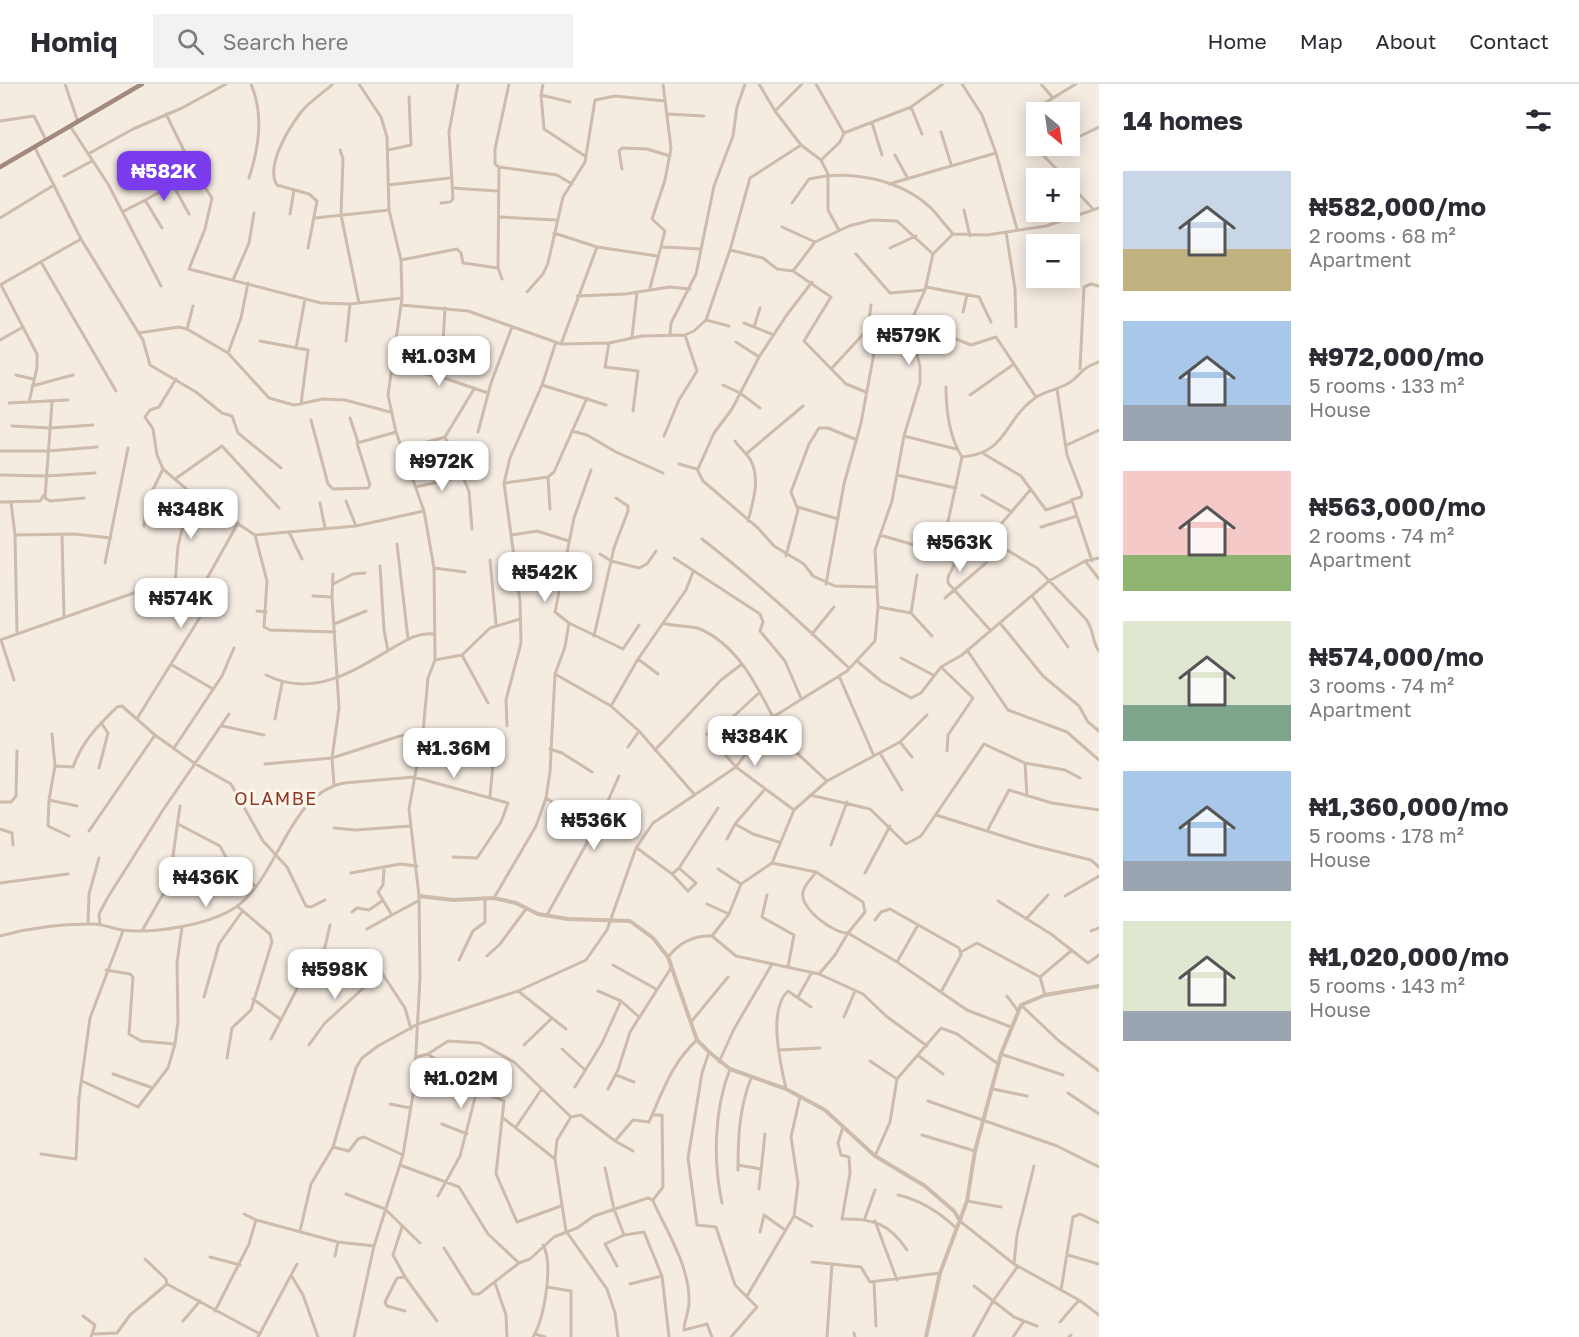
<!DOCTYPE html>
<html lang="en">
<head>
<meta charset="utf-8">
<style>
  :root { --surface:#fff; --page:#f2f2f3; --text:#2b2b33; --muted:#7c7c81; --line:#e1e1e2; --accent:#7c3aed }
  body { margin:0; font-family:"Golos Text",sans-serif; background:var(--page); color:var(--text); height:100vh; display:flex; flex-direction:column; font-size:22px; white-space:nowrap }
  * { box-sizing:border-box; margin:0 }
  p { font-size:20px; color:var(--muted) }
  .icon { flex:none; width:33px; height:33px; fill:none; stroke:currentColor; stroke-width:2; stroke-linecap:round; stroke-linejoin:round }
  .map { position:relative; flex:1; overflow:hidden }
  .details { display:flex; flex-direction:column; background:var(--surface); width:480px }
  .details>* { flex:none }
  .needle { width:39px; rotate:151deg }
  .buttons { position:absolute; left:1026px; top:18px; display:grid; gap:12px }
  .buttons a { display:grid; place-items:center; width:54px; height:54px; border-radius:0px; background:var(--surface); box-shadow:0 3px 15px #0003; font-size:30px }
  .price { position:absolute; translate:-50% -51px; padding:0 14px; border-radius:12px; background:#fff; color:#222; font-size:20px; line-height:39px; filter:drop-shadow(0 2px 3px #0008) }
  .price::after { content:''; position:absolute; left:50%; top:36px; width:18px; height:14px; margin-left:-9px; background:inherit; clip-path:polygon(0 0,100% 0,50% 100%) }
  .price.current { background:var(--accent); color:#fff }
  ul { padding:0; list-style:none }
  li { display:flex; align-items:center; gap:18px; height:150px; padding:0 24px }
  li span { display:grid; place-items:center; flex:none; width:168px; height:120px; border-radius:0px; color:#555 }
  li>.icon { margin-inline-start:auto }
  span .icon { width:72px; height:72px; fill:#fffc; stroke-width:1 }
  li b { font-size:26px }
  h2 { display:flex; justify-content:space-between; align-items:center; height:72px; padding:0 24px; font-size:26px }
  header { display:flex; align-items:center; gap:36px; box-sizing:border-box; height:84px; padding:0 30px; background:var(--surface); border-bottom:2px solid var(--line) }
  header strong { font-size:28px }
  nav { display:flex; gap:33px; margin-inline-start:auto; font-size:21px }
  .search { width:420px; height:54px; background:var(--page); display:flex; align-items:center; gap:15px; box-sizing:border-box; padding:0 21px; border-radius:0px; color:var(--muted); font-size:22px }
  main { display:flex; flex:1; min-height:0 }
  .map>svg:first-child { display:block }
</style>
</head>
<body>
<header>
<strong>Homiq</strong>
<div class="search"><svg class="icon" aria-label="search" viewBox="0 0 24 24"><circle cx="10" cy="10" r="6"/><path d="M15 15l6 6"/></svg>Search here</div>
<nav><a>Home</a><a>Map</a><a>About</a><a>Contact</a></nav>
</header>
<main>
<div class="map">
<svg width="1099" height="1253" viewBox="0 0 1099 1253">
  <rect width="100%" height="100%" fill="#f4ebe1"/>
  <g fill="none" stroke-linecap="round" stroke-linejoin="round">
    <path stroke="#cdbbac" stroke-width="3" d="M65 0 78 38
      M509 0 495 65V80L499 83 557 91 572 100
      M543 0 541 11 544 45 585 72
      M759 0 775 27 801 61 821 76 828 90V126L839 146
      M816 0 844 49
      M962 0 982 31 996 69 1017 145
      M1041 0 1052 13
      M541 11 570 18
      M911 23 922 50
      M775 27 802 0
      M166 30 193 85 212 114 205 145 189 185 321 219 350 220 402 214
      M668 30 704 32
      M0 37 34 32 46 56
      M872 39 882 71
      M70 42 108 100 161 202
      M1036 42 1034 29 1038 23 1076 0
      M941 48 951 80
      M1070 57 1099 43
      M1041 62 1042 70 1065 94
      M35 64 81 155 143 256 150 281 196 308 222 329 232 332 238 349 281 384
      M340 66 343 75 341 131 359 219
      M388 66 411 61 409 13
      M88 70 133 45 182 24 226 0
      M1043 70 1060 62
      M895 71 907 93
      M821 76 840 58 844 49 911 23 943 0
      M499 83 498 184 502 195
      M622 85 619 67 622 64 647 65 670 72
      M64 92 92 77
      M249 94C259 63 264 31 251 0
      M889 100 996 69
      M1070 100 1093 125
      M173 101 189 130
      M388 101 450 94
      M452 104 497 107
      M145 116 162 144
      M441 119 450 118 453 115 449 48 458 0
      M792 119 809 95C849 85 901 95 932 125 939 133 946 142 953 150
      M964 126 970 152
      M124 127C153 112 184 98 203 70
      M290 130 294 106
      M500 133 556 136
      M0 134 54 101
      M315 134 389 126
      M782 143 815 158
      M1006 148 1015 205 1016 243
      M554 149 597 163 657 172
      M662 163 701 165
      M308 164 317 117 309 110 277 101C265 82 289 44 301 28 309 18 323 9 333 0
      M890 164 916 152
      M730 166 763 174 777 185 793 187 831 213 804 257 846 300 866 308
      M856 170 890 209 925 206
      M401 176 457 165 461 169 463 179 498 184
      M41 178 116 307
      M793 187 815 158 849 142 872 136 897 137 933 170
      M233 196 249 159 254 129
      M0 201 81 155
      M1 201 37 270V284L29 318
      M926 203 979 213 991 238
      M650 204 665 147 652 135 665 96 671 64 663 0
      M527 208 543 190 548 179 563 113 585 78 595 16 615 12 665 17
      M577 212 626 210 669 203 690 205
      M401 221 468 227 561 260 609 259 642 252 685 251 694 247 706 236 730 166 750 94 801 61
      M871 221 868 245 874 269
      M963 228 967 211
      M706 236 729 242
      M913 238 971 261 996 253 1036 313
      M744 239 774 251
      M754 243 760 224
      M187 245 193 222
      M138 249 179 243 187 245 228 269 269 314 294 321 323 315 345 316 390 328
      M670 251 671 239 696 190 714 102 733 52 737 23 745 0
      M632 253 637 208
      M0 256 23 243
      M260 257 308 266 301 320
      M346 257 350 220
      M736 258 759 273
      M609 259 605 283 638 287 633 327
      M561 260 597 163
      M296 264 305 215
      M228 269 241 234 248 199
      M392 284 441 293 488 309
      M831 285 868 245
      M1080 285 1084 203 1091 200 1099 202
      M16 291 33 295
      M441 293 445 224
      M176 295 159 323 150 326 145 333 153 345 157 371 163 385 191 409 255 451 356 442 424 427
      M542 301 606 321
      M723 301 740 309 760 324
      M32 302 73 291
      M946 303C946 326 950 354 962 373 1008 369 1003 337 1035 314 1046 306 1063 305 1073 296 1086 285 1081 285 1099 278
      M1057 305 1067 371 1082 410 1081 413 1071 416
      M970 311 1014 280
      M52 318 45 414 50 417 84 414
      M9 319 68 316
      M350 334 358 358
      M311 336 328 400 333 405 368 404 370 401 357 359 396 348
      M12 342 50 344 93 341
      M572 347 587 351 616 368 663 389
      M478 348 491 299 512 243
      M664 352 679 316 697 287 685 251
      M904 352 956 365
      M445 353 469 407 472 445
      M735 357C739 363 746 369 750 375 761 394 753 418 748 437
      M1067 361 1099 346
      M402 365 445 353 474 305
      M0 367H48L97 363
      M746 370 803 322
      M984 370 1021 392 1046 426 1072 417 1092 477
      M679 380 697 385 703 397 758 444 774 462 804 480 813 492 835 502 877 503
      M698 385 714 349 732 325 759 273 786 232 812 198
      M591 386 574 434 555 528 569 539 623 565 639 541
      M0 391 46 392 95 389
      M897 391 956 404
      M175 395 222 362 279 424
      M505 399 548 393
      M416 403 464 392
      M1031 405 996 446 995 454 1002 463 1037 484 1085 534C1095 546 1091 557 1099 567
      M982 411 1012 428
      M346 417 356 442
      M0 418 40 417 44 411
      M11 418 15 451 17 548
      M320 419 325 444
      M798 423 838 435
      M550 425 548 393 554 388 587 314
      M144 442 146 420 163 385
      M1041 443 1077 432
      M289 448 302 475
      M15 451 74 450 111 454
      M62 451 64 532
      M255 451 267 497 264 543 270 546 335 548
      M512 451 537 447 569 457
      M880 451 921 463
      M702 455C754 495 801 539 849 584
      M944 456 962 373
      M397 460 408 555
      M964 461 948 493V499L991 547
      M600 470 611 477 639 484 647 480 656 467
      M786 472 798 426 791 408 809 360 819 344H828L857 356
      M674 474 760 530 763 538 760 547 785 577 801 614
      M490 476 496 540
      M1086 478 1099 495
      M105 479 128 364
      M380 482 384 546 388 567
      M434 484 465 488
      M333 490 332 513 339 624 332 674 334 701
      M175 500 178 462 191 409
      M333 500 353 490 365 489
      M826 500 844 400 861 339 874 269 890 253 909 242
      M200 507 238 439
      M313 512 332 513
      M1032 512 1068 563
      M945 514 986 479
      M878 523 911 529 932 552
      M257 527 266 528
      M911 529 917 491
      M663 539C675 543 689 541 700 545 737 561 756 600 773 633
      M1000 539 1043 592 1079 622 1088 638 1099 647
      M334 540 366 527
      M812 550 834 523
      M594 552 614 464 628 427V422L616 414
      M0 556 162 499 194 504 208 514 207 522 138 633
      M1 556 14 596
      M967 566 1008 626 1067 648 1099 676
      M462 571 488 619
      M901 574 933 591
      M638 575 658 590
      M435 576 462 571 490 544 520 535
      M857 577 881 597 911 614 921 609 941 583 962 571 1049 497 1085 477 1099 474
      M172 581 213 605
      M941 583 973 614 948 651 947 667
      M555 590 611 622 639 647 695 711
      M266 591C314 615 355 586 396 562 408 555 419 548 434 550
      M839 592 874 672
      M611 622 638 575 686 506 693 488
      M275 635 282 599
      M222 642 264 651
      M507 642 506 616 521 559 520 517 504 399 510 374 542 301 556 258
      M723 642 760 608
      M52 650 55 682 49 716 48 742 69 752
      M707 650 736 683 794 726
      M784 657 827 697
      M900 658 912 673
      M628 663 639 647
      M174 664 222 592 234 564
      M550 665 562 669 592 688
      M655 666 721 596 742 580
      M880 669 902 706
      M459 673 496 672
      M1025 679 1027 712
      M265 680 332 674 400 652 423 648
      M55 682 73 683C83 656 97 643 117 623L122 622 155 651 194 679 231 700 263 757 287 783 306 822 311 823 325 816
      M99 684 108 649 102 640
      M810 711 870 725 906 760 921 752 984 660 1025 679 1065 686 1080 694
      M490 712 496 649
      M546 714 571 731
      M49 716 77 722
      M0 718H11L16 712 17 667
      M936 731 1031 761 1091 776 1099 783
      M178 740 220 762 230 781 254 801
      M735 740 753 750 779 758
      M334 744 355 746 411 742
      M0 745 12 749 13 761
      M89 747 155 651
      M987 747 1009 706 1052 719 1099 726
      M727 755 735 740 765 705
      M831 761 847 718
      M637 764 672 790 688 807 696 799 679 784
      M772 779 794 726 827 697 900 658 927 631
      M718 785 741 800
      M816 788C812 794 804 801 803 808 799 824 834 850 848 849L897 878 967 926 1011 943
      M351 789 400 780 417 782
      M865 789 890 742
      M672 790 679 784 718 724
      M0 799 68 790
      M767 811 762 833 794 851 788 883
      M1065 812 1099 792
      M494 814 536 742 546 714 550 688 555 590 565 563 569 539
      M998 817 1051 850 1088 879 1099 871
      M707 820 729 830
      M352 828 357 824 369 826 382 817
      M392 831 418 817
      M547 831 599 737 619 692
      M1026 835 1048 811
      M875 836 881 828 890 825 959 864 961 871 941 908
      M88 840 89 810 99 774
      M100 840 99 830 108 813 163 726 229 630
      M143 845 169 800 180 722
      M367 845 392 831 378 808 383 801 384 785
      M1091 847 1099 844
      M0 852C28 844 61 840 90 840 101 839 111 844 122 846 153 850 210 841 236 823 280 791 288 710 344 699L414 693 508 719 501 738 477 774 453 773
      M712 852 736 872 819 890 863 910 886 932 927 962
      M961 868 977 859 1040 893
      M487 872 500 860 526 825
      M668 873C679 859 694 851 712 852L729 830 741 800 772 779 816 788 863 818 865 828 848 849 835 871 819 890
      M360 875 370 871 405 924 411 945
      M459 876 473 847 485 838V814
      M897 878 918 841
      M613 881 656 905
      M106 886 130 890 133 893 129 950 141 957 175 960
      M518 907 566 945
      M598 907 621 917 638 932
      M1045 911 1040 893 1072 866
      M1007 912 1019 928
      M204 913 219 860 241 829
      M798 913 812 888
      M253 915 280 935
      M1021 921 1059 957 1099 987
      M844 933 855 907
      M691 938 728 893
      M271 955 300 899 325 863 330 841
      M309 961 324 940 382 887
      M524 961 551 935
      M562 965 584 985
      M779 966 820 964
      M709 968 702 989 688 1074 697 1141 716 1143 735 1201 757 1223 731 1253
      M428 970 477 1006 504 1017 496 1090 517 1138 561 1122
      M1001 970 1063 991
      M919 972 943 990
      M416 973 428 970 448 957 480 959 514 978 571 1033
      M227 974 232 944 251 926 272 858 270 850 237 822
      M870 977 897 995
      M719 978 734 945 772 880
      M113 990 153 1004
      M616 991 634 998
      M82 997 138 1023 168 984 175 960 178 937 177 879 182 843
      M575 1003 602 959 621 917
      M608 1005 618 986 630 948 671 884
      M786 1005C781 981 767 926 788 907L811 923
      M993 1005 1027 1012
      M1068 1009 1099 1030
      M928 1017 1057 1062 1099 1083
      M390 1020 410 1024
      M503 1034 555 1075
      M442 1040 467 1050
      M516 1043 541 1006
      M843 1043 838 1059 841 1071 849 1073 850 1089 842 1135C873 1134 890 1140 907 1166
      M922 1051 975 1067
      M615 1057 633 1036 649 1038C662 1009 672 978 697 956
      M333 1063 349 1067 358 1055 364 1053 403 1071
      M41 1070 76 1075 79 1014 90 934 123 847
      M875 1072 890 1038 897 995 941 944 957 950 998 980
      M400 1081 459 1103 488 1150 519 1179
      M738 1081 761 1085
      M605 1084 614 1125 624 1151
      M738 1086C738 1054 739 1025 751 994
      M759 1105 765 1050
      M346 1110 385 1125 420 1159
      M898 1111C920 1116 939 1128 955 1143
      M438 1112 460 1072 477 1006
      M653 1117C667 1148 690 1183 689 1218 689 1228 684 1237 684 1246L707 1240 712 1253
      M967 1117 1001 1123
      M722 1119C713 1078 714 1025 730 985
      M244 1130 256 1136 338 1158 374 1162
      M794 1132 812 1142
      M865 1134 875 1106
      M875 1137 897 1196
      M961 1138 1014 1180 1079 1216 1099 1231
      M402 1143 393 1171 405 1193 437 1237
      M300 1147 311 1100 333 1063 356 984 362 974 378 962 418 940 518 907 586 876 607 846 636 764 653 739 736 683 773 633 847 587 875 557 878 523 875 466 892 417 904 352 920 299V282L909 242 925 206 933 170 953 150 987 151 1046 142 1099 124
      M760 1148 764 1131 785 1146
      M444 1164 473 1210H479L519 1179 530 1175 554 1153 577 1144 594 1132 648 1114 653 1116 663 1103 662 1031H652
      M1068 1171 1099 1180
      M335 1172 338 1158
      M210 1173 240 1181
      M145 1175 166 1195 167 1200 260 1250
      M812 1178 861 1183 870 1198 940 1189
      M1014 1180 1017 1151 1034 1082
      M617 1182 605 1160 624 1151 644 1148 662 1192 669 1253
      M291 1191 303 1211 318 1253
      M874 1198 876 1242
      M495 1199 506 1231 507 1253
      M630 1200 662 1192
      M974 1202 1014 1233 1037 1242
      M547 1203 571 1207V1253
      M1061 1206 1073 1133 1080 1130 1099 1139
      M747 1212 794 1132 798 1099 791 1053 800 1013
      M215 1227 249 1160 256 1136
      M405 1227 387 1222 385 1218 397 1194 405 1193
      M83 1232 95 1241 91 1253
      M183 1237 200 1217
      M1060 1238 1079 1216
      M854 1249 855 1253
      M93 1250 117 1249 130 1231 167 1200
      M535 1250 545 1253
      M258 1253 297 1180
      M354 1253 374 1162 403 1071 414 1004 420 894 419 812 409 725 423 648 428 594 435 576 434 484 424 427 396 348 388 311 402 214 401 176 389 126 387 53 381 33 359 0
      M533 1253C544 1235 554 1180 543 1161
      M618 1253 615 1229 607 1205 566 1147 555 1075 557 1056 571 1033 581 1031 615 1057 633 1067
      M827 1253 832 1180
      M973 1253 993 1217 1018 1182
      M1013 1253 1024 1237
      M1069 1253 1071 1251"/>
    <path stroke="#cdbbac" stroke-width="4" d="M419 812 453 816 494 814 516 819 538 830 568 835 630 837 653 854 668 873 697 956 709 968 730 985 786 1005 825 1026 875 1072 925 1102 954 1127 961 1138
      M926 1253 940 1189 967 1117 975 1067 1001 970 1021 921 1045 911 1099 902"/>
    <path stroke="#a18a7d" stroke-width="4.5" d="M0 83 142 0"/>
  </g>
  <g text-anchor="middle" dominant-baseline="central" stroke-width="6" stroke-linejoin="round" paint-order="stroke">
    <g font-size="18" letter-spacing="1.5" fill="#8c3b22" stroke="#fbf5ee">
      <text x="276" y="714">OLAMBE</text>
    </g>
  </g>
</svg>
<div class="buttons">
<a><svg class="needle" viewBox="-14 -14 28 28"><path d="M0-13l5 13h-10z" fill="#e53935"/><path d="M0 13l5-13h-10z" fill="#7c7c81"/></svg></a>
<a>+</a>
<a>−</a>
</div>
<b class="price current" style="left:164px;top:118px">₦582K</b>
<b class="price" style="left:909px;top:282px">₦579K</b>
<b class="price" style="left:439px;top:303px">₦1.03M</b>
<b class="price" style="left:442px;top:408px">₦972K</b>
<b class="price" style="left:191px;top:456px">₦348K</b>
<b class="price" style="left:960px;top:489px">₦563K</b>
<b class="price" style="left:545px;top:519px">₦542K</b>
<b class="price" style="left:181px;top:545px">₦574K</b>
<b class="price" style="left:755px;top:683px">₦384K</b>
<b class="price" style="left:454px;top:695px">₦1.36M</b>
<b class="price" style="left:594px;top:767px">₦536K</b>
<b class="price" style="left:206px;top:824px">₦436K</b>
<b class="price" style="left:335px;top:916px">₦598K</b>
<b class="price" style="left:461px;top:1025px">₦1.02M</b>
</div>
<section class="details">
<h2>14 homes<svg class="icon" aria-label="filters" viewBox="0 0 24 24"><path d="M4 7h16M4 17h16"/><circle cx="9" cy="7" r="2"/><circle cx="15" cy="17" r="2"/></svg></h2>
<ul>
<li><span style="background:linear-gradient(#c9d6e8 65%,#c2b280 0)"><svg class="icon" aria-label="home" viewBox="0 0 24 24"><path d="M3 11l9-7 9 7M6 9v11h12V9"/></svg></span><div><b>₦582,000/mo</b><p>2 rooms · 68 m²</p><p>Apartment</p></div></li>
<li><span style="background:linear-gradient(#a9c7e8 70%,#9aa5b1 0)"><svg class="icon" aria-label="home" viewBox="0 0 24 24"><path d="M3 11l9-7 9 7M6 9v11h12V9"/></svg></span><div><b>₦972,000/mo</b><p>5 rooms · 133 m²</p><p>House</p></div></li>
<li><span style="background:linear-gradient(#f6c9c9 70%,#8fb573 0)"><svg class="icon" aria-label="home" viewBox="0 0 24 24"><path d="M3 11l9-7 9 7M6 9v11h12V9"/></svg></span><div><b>₦563,000/mo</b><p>2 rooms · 74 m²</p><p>Apartment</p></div></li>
<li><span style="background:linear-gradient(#dfe7d0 70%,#7fa58c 0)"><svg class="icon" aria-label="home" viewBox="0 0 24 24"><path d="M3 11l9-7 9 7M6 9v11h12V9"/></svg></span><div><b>₦574,000/mo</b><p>3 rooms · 74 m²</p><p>Apartment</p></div></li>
<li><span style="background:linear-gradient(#a9c7e8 75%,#9aa5b1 0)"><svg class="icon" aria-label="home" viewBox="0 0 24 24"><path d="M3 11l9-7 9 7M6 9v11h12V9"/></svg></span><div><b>₦1,360,000/mo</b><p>5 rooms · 178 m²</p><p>House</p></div></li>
<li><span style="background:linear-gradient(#dfe7d0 75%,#9aa5b1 0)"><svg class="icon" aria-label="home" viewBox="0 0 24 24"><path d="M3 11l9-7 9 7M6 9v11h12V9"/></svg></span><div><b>₦1,020,000/mo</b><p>5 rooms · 143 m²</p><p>House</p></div></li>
</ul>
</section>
</main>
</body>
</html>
